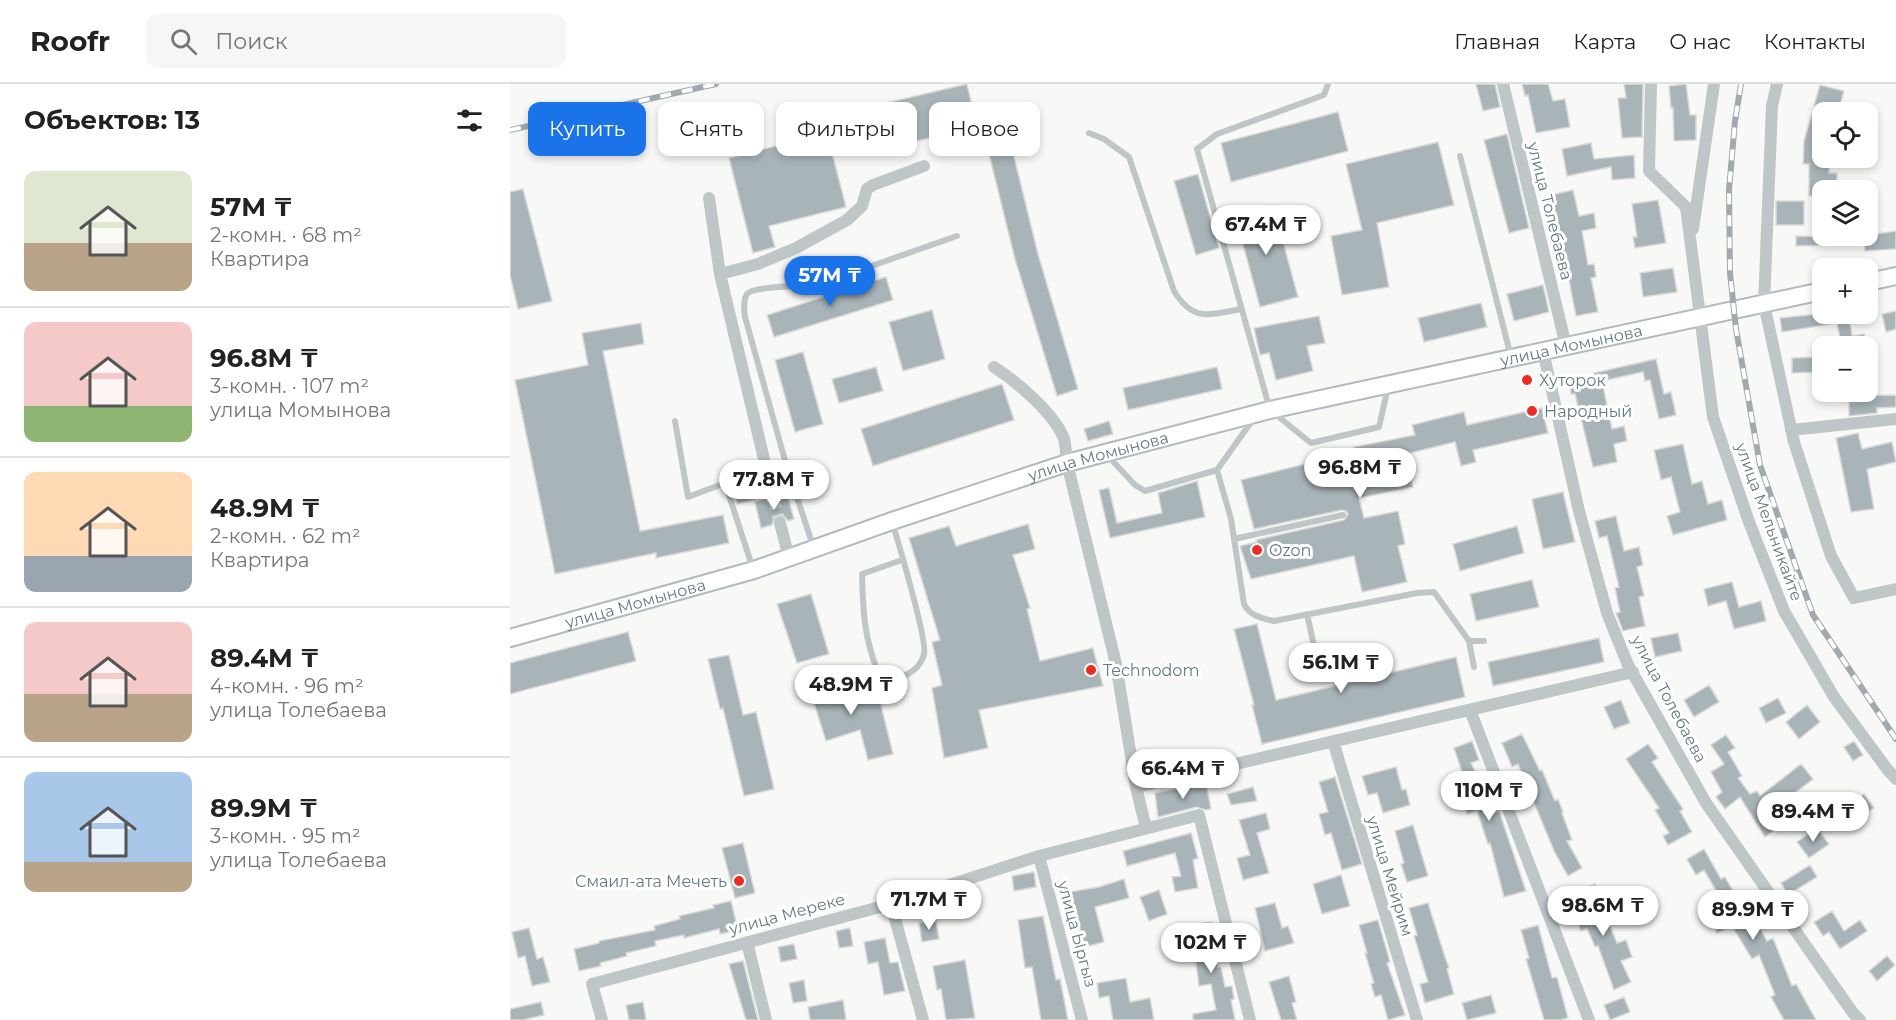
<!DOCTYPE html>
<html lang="ru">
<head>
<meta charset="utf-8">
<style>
  :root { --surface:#fff; --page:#f6f6f6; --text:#222; --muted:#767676; --line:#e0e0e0; --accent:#1a73e8 }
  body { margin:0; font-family:Montserrat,sans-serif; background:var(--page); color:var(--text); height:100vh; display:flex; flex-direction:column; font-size:22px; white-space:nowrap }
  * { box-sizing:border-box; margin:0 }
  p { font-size:20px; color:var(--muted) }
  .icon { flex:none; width:33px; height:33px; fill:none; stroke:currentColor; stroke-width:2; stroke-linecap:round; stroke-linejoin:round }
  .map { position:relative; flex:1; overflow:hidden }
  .panel { display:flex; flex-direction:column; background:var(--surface); width:510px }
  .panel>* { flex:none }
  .hud { position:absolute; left:18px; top:18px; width:570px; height:54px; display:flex; gap:12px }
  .controls { position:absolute; left:1302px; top:18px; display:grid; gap:12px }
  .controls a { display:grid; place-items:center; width:66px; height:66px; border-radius:12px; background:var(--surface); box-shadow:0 3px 9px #0003; font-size:30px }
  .price { position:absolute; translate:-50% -51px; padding:0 14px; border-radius:21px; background:#fff; color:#222; font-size:20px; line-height:39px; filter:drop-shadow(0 2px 3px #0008) }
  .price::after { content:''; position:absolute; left:50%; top:36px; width:18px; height:14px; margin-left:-9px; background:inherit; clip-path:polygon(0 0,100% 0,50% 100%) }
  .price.selected { background:var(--accent); color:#fff }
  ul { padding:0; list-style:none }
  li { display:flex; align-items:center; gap:18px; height:150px; padding:0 24px }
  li+li { border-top:2px solid var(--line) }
  li span { display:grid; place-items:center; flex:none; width:168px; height:120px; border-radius:12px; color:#555 }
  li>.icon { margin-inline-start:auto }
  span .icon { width:72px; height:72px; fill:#fffc; stroke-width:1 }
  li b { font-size:26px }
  h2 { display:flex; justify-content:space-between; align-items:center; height:72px; padding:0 24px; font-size:26px }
  .chip { padding:0 21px; border-radius:12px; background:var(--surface); box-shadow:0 3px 9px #0003; font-size:21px; line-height:54px }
  .chip.selected { background:var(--accent); color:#fff }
  header { display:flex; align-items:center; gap:36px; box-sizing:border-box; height:84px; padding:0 30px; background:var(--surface); border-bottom:2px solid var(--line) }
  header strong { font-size:28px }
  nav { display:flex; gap:33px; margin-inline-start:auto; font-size:21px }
  .search { width:420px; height:54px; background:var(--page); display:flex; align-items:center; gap:15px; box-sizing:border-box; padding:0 21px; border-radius:12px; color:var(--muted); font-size:22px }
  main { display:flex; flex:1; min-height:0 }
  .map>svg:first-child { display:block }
</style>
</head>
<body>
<header>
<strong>Roofr</strong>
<div class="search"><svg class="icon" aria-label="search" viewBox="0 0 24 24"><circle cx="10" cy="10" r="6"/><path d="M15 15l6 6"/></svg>Поиск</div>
<nav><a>Главная</a><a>Карта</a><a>О нас</a><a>Контакты</a></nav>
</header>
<main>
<section class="panel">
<h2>Объектов: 13<svg class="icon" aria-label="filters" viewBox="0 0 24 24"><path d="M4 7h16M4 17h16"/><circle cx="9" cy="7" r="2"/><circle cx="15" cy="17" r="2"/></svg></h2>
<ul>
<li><span style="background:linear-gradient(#dfe7d0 60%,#b9a48a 0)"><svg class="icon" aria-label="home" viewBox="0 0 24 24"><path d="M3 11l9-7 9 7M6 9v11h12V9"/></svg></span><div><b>57M ₸</b><p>2-комн. · 68 m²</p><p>Квартира</p></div></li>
<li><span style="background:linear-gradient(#f6c9c9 70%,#8fb573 0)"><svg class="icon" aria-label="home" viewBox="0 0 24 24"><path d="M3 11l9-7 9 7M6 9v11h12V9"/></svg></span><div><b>96.8M ₸</b><p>3-комн. · 107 m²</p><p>улица Момынова</p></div></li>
<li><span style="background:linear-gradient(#ffd9b3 70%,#9aa5b1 0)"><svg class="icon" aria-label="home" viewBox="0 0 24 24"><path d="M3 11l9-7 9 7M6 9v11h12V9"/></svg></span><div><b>48.9M ₸</b><p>2-комн. · 62 m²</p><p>Квартира</p></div></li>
<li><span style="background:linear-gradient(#f6c9c9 60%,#b9a48a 0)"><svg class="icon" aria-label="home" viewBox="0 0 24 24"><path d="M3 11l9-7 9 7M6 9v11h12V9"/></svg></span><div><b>89.4M ₸</b><p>4-комн. · 96 m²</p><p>улица Толебаева</p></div></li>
<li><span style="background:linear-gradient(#a9c7e8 75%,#b9a48a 0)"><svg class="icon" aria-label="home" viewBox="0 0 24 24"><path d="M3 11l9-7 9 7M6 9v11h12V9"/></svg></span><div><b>89.9M ₸</b><p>3-комн. · 95 m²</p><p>улица Толебаева</p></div></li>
</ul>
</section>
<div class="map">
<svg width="1386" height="936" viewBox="0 0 1386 936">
  <rect width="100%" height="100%" fill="#f8f8f6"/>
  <path fill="#a8b4b8" stroke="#dadad8" stroke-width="1.5" d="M457 0 467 43 352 70 341 27Z
    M966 0H985L990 23 973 27Z
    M1012 0H1038L1043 17 1055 15 1060 43 1026 49 1018 11 1015 12Z
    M1114 0H1133L1132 53 1112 54 1108 14H1116Z
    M1176 0 1180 31H1186V56L1164 57 1163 24H1161L1159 2Z
    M1310 1 1334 7 1329 25 1312 21V74H1319V89H1327V106H1312V112H1299V80H1293L1294 57Z
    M828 28 838 67 721 98 711 59Z
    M317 49 336 123 259 142 265 163 243 169 219 74Z
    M997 50 1019 144 999 149 974 56Z
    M499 52 528 170 568 305 547 312 505 175 476 58Z
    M928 58 944 121 867 139 879 203 832 211 821 152 852 146 836 80Z
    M1081 59 1084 75 1124 71 1125 94 1102 96 1101 83 1057 92 1052 65Z
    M688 90 709 164 686 171 664 97Z
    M13 105 42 217 8 225 0 191V108Z
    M1063 106 1069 132 1084 129 1086 144 1072 147 1078 181 1084 180 1086 193 1081 194 1088 228 1066 232 1055 176 1050 177 1046 160 1050 159 1046 137 1047 136 1041 111Z
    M1148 116 1156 159 1125 164 1123 153H1127L1122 120Z
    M1266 117H1294V141H1266Z
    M763 121 788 213 750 223 725 131Z
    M1386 147V165L1355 167 1354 152Z
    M1286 152 1332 153 1333 161 1286 162Z
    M1163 184 1167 208 1133 213 1130 189Z
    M376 193 383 216 264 253 257 231Z
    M1033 201 1039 228 1004 237 997 210Z
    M971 219 977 243 914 258 908 234Z
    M422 226 435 275 393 287 379 238Z
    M1386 227V245L1376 248 1372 230Z
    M1309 230H1353V236L1340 238 1342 252 1354 250 1357 262H1315V258L1330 254 1327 239 1272 248 1270 234Z
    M809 232 815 259 797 262 803 287 766 296 759 269 750 271 744 244Z
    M131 239 134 260 93 267 130 447 213 431 219 459 146 474V469L45 490 5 296 78 281 72 249Z
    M293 268 313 340 285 348 265 276Z
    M1310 273V288L1282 289V274Z
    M1146 275 1154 310 1161 308 1166 331 1149 335 1140 296 1135 297 1133 288 1092 297 1102 345 1114 342 1117 357 1104 360 1107 378 1083 383 1065 310H1061L1059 297 1084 292V289Z
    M366 283 373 307 329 319 322 295Z
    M707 283 712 305 618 326 613 304Z
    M492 300 504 336 363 382 351 345Z
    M1386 311V323L1367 324V329L1339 332V312Z
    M1032 324 1038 349 963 366 966 378 951 382 945 358 896 370 903 403 849 414 854 434 888 427 895 460 888 462 897 498 852 508 844 472 741 495 730 462 747 458 746 456 834 436 838 430 836 427 832 426 744 445 731 396 844 368V363L905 351 902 341 954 328 957 341Z
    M599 337 603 350 578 357 574 345Z
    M1348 349 1352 365 1382 358 1386 378 1357 385 1364 425 1341 428 1326 354Z
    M1173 360 1182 400 1192 397 1198 420 1212 416 1217 436 1163 451 1157 432 1170 428 1161 393 1151 396 1144 366Z
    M687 397 695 433 600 454 589 406 599 404 607 439 652 429 648 409Z
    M248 398 252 414 227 420 222 404Z
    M1053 408 1065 458 1033 465 1022 415Z
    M277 410 284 435 278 437 275 433 269 431 264 434 262 441 251 444 245 418 255 415 260 421H265L271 416V411Z
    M1106 432 1114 467 1129 463 1133 481 1127 483 1134 512 1129 513 1135 542 1113 547 1106 529 1110 528 1105 504 1109 503 1097 452 1089 454 1085 437Z
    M518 440 525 465 503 471 520 524 517 525 530 577 583 564 593 602 469 626 478 664 434 674 422 604 432 601 422 558 430 556 399 454 439 442 446 462Z
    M1007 442 1014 469 950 487 943 460Z
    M1022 496 1029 523 966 537 960 510Z
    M1222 498 1229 523 1251 517 1256 537 1224 545 1216 517 1198 522 1194 505Z
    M301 510 319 570 287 579 267 520Z
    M747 540 766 616 946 573 955 613 752 660 742 621H744L724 545Z
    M118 548 126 577 0 610V579Z
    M1168 549 1172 567 1145 573 1141 554Z
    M1089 554 1094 578 983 602 978 578Z
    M219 571 233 631 246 628 264 705 234 712 213 624 210 625 198 575Z
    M328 590 337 618 368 609 383 670 358 676 350 646 316 657 298 600Z
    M1199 601 1209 618 1184 633 1174 616Z
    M1268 614 1276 629 1256 639 1249 624Z
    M1111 616 1120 639 1104 645 1094 623Z
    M1297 621 1310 638 1289 655 1276 638Z
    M1012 650 1030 687 1032 686 1045 717 1048 715 1053 728 1052 729 1062 756 1057 757 1072 784 1058 792 1044 767 1008 680 1002 683 992 659Z
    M1216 651 1225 664 1218 668 1232 692 1228 694 1240 710 1247 707 1250 712 1291 680 1303 695 1268 722 1279 736 1255 753 1230 713 1215 725 1206 713 1212 708 1201 688 1214 680 1201 661Z
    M962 657 969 676 961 679 974 706 973 707 981 730 989 727 1016 807 994 813 980 759 978 760 967 727 957 730 954 721 958 720 946 697 954 694 944 664Z
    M1344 657 1353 671 1343 677 1334 663Z
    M1138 660 1148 674 1142 678 1173 725 1170 727 1182 748 1158 761 1153 752 1159 749 1145 726 1149 724 1116 675Z
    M886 683 892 706 896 705 900 721 873 729 867 709 858 711 852 692Z
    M825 693 852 780 832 786 821 749 815 751 809 730 818 728 809 698Z
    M696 699 701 725 695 726 687 723 648 733 645 709Z
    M743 703 747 717 721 721 717 710Z
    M1354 710 1364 724 1344 737 1334 724Z
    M756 729 760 745 747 749 759 789 733 796 727 774 740 771 729 736Z
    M903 741 918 792 897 798 891 780 894 779 885 747Z
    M1307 744 1319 760 1299 774 1287 758Z
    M681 749 688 774 683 776 688 804 665 808 662 793 671 792 665 769 617 782 613 767Z
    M233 759 245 809 225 814 212 764Z
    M1194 765 1211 795 1215 793 1226 812 1229 810 1242 842 1247 839 1257 857 1263 854 1282 902 1286 900 1306 936H1274L1261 913 1265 911 1249 871 1242 875 1222 842 1207 849 1197 824 1212 817 1194 786 1186 791 1177 775Z
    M1300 781 1307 793 1278 811 1271 799Z
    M524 788 526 803 504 807 502 792Z
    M831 791 840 822 812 830 803 800Z
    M614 795 619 814 585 823 594 858 575 863 565 827 556 828 553 809 589 803Z
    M1085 800 1092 816 1083 819 1094 844 1100 842 1107 859 1116 856 1122 873 1111 877 1121 898 1104 906 1088 862 1085 863 1077 844 1071 847 1066 834 1073 831 1064 809Z
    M467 804 471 818 445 826 441 812Z
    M649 806 657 830 639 837 630 813Z
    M221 817 228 846 210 850 209 845 174 854V851L145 857 146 862 116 869 117 872 90 879 91 882 69 887 64 865 89 859V857L145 846 144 842 170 835 169 832 204 824 203 821Z
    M765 819 772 844 778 842 784 859 755 867 745 824Z
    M918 819 935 873 939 884 937 885 944 910 915 919 910 900 918 898 904 852 907 851 899 824Z
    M1322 827 1334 847 1350 836 1357 847 1330 865 1319 848 1313 852 1304 838Z
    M533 832 546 896 550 895 558 936H531L522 883 515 884 508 836Z
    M868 836 880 878 877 879 895 931 878 936 871 911 865 913 861 900 864 899 855 869H857L849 841Z
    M426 837 429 855 412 858 409 839Z
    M702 838 708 883H711L715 903 722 902 724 915 721 916 725 936H683V930L706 926 701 900 689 902 681 841Z
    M1028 841 1042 894 1047 893 1058 934 1050 936H1034L1016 875 1019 874 1011 846Z
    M19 844 27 875 33 873 40 898 22 902 15 872 8 874 2 848Z
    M340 844 343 862 329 864 326 847Z
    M375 854 380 879 388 878 395 907 374 911 368 878 358 880 354 858Z
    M284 860 287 875 271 878 268 863Z
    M1377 872 1385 881 1367 897 1359 887Z
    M455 876 465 934 436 936 431 905 427 906 423 882Z
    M233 877 248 936H236L219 880Z
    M779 892 786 918 782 919 787 936H771L759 898Z
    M616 894 620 918 640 914 644 936H603L599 912 589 914 587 899Z
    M294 896 297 917 283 919 279 899Z
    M981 911 986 929 957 936 952 919Z
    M1114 913 1120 928 1100 936 1094 921Z
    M333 916 336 936H300L298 923Z
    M31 918 34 931 13 936H0V925Z
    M133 918 136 936H119L116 921Z"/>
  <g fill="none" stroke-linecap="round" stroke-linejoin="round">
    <path stroke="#d2d8d9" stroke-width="12" stroke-dasharray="12 6" stroke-linecap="butt" d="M263 413 270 439"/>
    <g stroke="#b1babd" stroke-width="20">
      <g id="secondary">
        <path d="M1358 198 1386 192"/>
        <path id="s1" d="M0 554 244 486 382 437 557 379 760 326 1312 207"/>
      </g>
    </g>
    <path stroke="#bfc6c8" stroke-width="6" d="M818 0 814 11 707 50 687 65 760 326 801 359 869 343 878 303
      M579 49 594 55 619 73 664 207C683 238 699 231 731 225
      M950 72 1001 273
      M165 337 178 413 215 399 243 485
      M598 372 625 401 635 407 707 386 744 334
      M707 386 721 435 734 520C740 532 751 534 764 537L907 509 924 508 959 557H974
      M382 437C388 458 418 557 414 570 410 585 400 589 388 595L368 588C354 554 353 526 352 490L392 476
      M724 455 833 431
      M304 465 276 380 235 233C234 226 233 216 237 210 243 202 295 202 307 201L447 152
      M797 530 809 585
      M959 557 964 583"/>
    <path stroke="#bfc6c8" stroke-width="12" d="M993 0 1056 262
      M1141 0 1139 87 1176 123 1203 333 1239 438 1274 527 1324 613 1377 685 1386 695
      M1267 0 1262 22 1254 220 1284 358 1321 472 1344 514 1386 505
      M199 114 210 190 263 413
      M1183 145 1204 0
      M210 190 248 180 286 164 337 136 352 122 357 105 363 101 414 82
      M1033 267 1069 427 1097 529 1118 581 1196 719 1343 929 1350 936
      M484 283C506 297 545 330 554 355 556 362 556 371 557 379L606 580 626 703 636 744
      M1281 346 1386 335
      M270 439 279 474
      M960 626 1079 936
      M823 657 907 936
      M626 703 1123 588
      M529 772 572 936
      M381 820 413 936
      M237 858 256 936
      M92 936 82 900 381 820 529 772 689 731 740 936"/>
    <use href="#secondary" stroke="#fff" stroke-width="16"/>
    <g stroke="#a0aaae" stroke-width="6">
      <path id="rail" d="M1231 0 1225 37 1219 106 1220 189 1226 245 1250 381 1303 531 1386 655
        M0 46 206 0"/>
    </g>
    <use href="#rail" stroke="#fff" stroke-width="4" stroke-dasharray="11" stroke-linecap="butt"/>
  </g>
  <g fill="#e92d25" stroke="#fff" stroke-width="2">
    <circle cx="1017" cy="296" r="6"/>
    <circle cx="1022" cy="327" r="6"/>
    <circle cx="747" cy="466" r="6"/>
    <circle cx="581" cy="586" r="6"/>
    <circle cx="229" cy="797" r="6"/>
  </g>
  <g text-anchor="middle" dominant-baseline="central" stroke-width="6" stroke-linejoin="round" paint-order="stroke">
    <g font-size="16" fill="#627a82" stroke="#fff">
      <text transform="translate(1040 127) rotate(76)">улица Толебаева</text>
      <text stroke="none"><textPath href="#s1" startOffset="1102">улица Момынова</textPath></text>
      <text stroke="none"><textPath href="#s1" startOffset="616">улица Момынова</textPath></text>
      <text transform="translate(1259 438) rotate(70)">улица Мельникайте</text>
      <text stroke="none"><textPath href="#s1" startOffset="130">улица Момынова</textPath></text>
      <text transform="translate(1159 615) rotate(62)">улица Толебаева</text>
      <text transform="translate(880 792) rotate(73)">улица Мейрим</text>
      <text transform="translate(277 830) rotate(-15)">улица Мереке</text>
      <text transform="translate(567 850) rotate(75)">улица Ыргыз</text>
    </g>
    <g font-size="16" fill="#627a82" stroke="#fff" text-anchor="start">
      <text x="1029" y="296">Хуторок</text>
      <text x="1034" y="327">Народный</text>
      <text x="759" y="466">Ozon</text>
      <text x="593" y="586">Technodom</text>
      <text x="217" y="797" text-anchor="end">Смаил-ата Мечеть</text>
    </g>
  </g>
</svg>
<div class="controls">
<a><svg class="icon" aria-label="locate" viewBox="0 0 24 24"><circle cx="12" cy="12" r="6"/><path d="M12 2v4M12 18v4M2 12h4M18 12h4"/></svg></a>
<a><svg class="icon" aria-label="layers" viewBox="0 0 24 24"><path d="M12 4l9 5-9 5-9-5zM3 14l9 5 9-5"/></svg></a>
<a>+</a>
<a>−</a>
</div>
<b class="price" style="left:756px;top:172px">67.4M ₸</b>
<b class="price selected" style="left:320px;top:223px">57M ₸</b>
<b class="price" style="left:850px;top:415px">96.8M ₸</b>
<b class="price" style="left:264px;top:427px">77.8M ₸</b>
<b class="price" style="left:831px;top:610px">56.1M ₸</b>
<b class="price" style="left:341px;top:632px">48.9M ₸</b>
<b class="price" style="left:673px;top:716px">66.4M ₸</b>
<b class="price" style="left:979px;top:738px">110M ₸</b>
<b class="price" style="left:1303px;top:759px">89.4M ₸</b>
<b class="price" style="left:419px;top:847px">71.7M ₸</b>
<b class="price" style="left:1093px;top:853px">98.6M ₸</b>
<b class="price" style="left:1243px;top:857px">89.9M ₸</b>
<b class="price" style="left:701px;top:890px">102M ₸</b>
<div class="hud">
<a class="chip selected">Купить</a>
<a class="chip">Снять</a>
<a class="chip">Фильтры</a>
<a class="chip">Новое</a>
</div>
</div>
</main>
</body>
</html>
